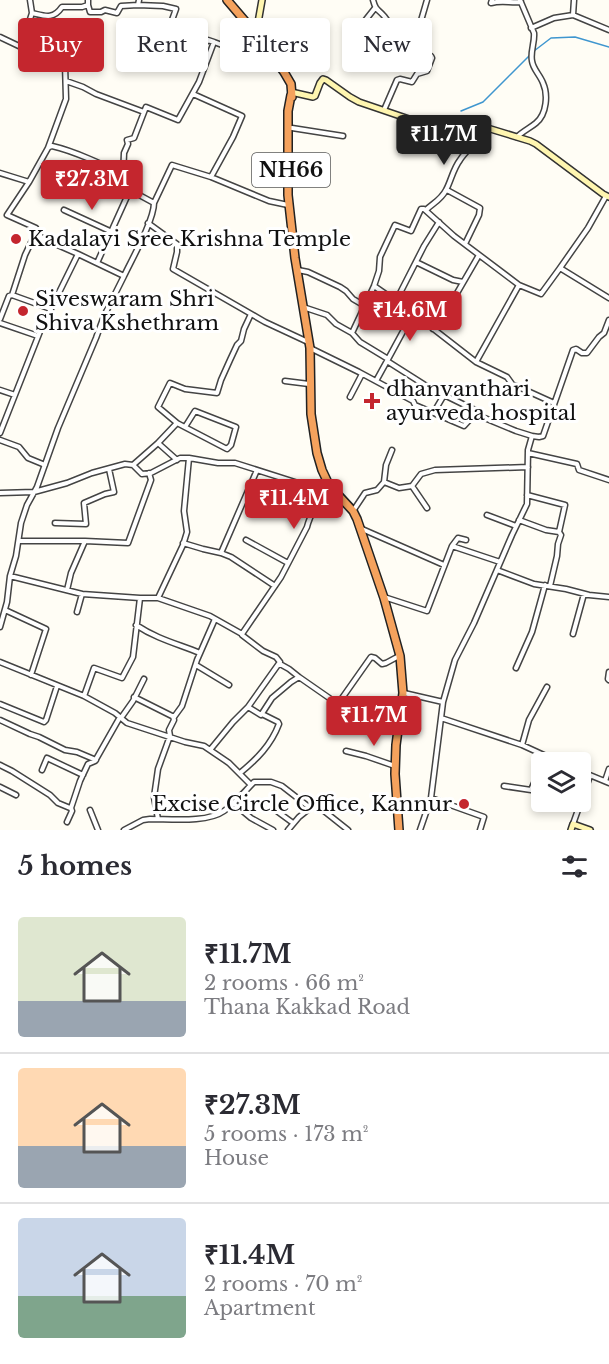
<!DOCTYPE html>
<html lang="en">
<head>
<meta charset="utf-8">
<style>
  :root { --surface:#fff; --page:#f2f2f3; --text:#2b2b33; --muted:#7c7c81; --line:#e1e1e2; --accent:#c4262e }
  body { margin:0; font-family:"Libre Baskerville",serif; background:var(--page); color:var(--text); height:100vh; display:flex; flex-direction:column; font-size:22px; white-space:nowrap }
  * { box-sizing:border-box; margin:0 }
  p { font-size:20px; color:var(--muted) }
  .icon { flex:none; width:33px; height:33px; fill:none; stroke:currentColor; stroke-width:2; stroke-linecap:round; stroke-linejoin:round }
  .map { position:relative; height:830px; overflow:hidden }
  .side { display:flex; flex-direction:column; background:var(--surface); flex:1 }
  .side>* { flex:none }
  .banner { position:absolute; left:18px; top:18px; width:573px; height:54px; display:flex; gap:12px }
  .controls { position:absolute; left:531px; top:752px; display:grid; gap:12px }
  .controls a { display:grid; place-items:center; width:60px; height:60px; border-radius:6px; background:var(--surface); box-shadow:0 3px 9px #0003; font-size:30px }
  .price { position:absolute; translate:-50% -51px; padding:0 14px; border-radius:6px; background:var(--accent); color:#fff; font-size:20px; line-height:39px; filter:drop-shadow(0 2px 3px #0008) }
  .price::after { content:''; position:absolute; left:50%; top:36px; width:18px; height:14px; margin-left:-9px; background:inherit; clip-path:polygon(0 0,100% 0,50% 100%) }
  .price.active { background:#222; color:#fff }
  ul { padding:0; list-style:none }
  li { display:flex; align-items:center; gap:18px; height:150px; padding:0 18px }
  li+li { border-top:2px solid var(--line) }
  li span { display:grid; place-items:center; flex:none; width:168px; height:120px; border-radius:6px; color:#555 }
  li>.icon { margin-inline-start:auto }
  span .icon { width:72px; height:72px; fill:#fffc; stroke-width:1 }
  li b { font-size:26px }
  h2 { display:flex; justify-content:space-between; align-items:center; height:72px; padding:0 18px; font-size:26px }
  .tag { padding:0 21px; border-radius:6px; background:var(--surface); box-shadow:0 3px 9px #0003; font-size:21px; line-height:54px }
  .tag.active { background:var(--accent); color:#fff }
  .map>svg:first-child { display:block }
</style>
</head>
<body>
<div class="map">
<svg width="609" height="830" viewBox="0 0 609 830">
  <rect width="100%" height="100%" fill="#fffdf5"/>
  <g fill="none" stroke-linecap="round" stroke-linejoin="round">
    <path stroke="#3f96cf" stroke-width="1.5" d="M534 51 551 38 575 37 609 47
      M461 111 483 102 529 56"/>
    <g stroke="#444" stroke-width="7">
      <path id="street" d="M139 0 138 5 163 6 176 9 168 31C179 37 192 40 205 43L208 40 214 42
        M373 0C376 11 377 8 384 16 396 31 394 37 414 47
        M492 0 491 3C502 0 510 3 521 2
        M88 5 90 12H101L105 10 117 13 121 6 138 5
        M32 13C45 16 53 20 62 7H82L88 5V0
        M573 15 609 30
        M531 28 554 18 573 15 574 0
        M353 33 360 27 375 8
        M0 37 21 47
        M66 81 83 87 96 94 144 112
        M193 94 242 116 233 137 211 177 269 201 288 205
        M384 110 397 80 400 79 412 82 417 74 427 71 432 58 431 56 414 47 420 24 427 0
        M292 128 343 136
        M517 137C523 131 530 128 536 123 547 114 548 94 543 83 540 75 533 69 532 61 530 52 535 42 534 33L520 0
        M49 147 52 146C70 150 110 166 124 177 127 180 129 185 130 190
        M0 173 29 182 48 148 66 99 65 64 21 47 32 13 30 0
        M123 177 124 153 128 144 127 140 134 138 146 107 178 120 199 82 214 42 230 48 249 26
        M447 190 480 208 479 215 465 244
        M154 203 172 165 211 177
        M64 210 112 232
        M426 210C433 203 441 200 446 190 451 181 453 169 460 160 468 147 478 145 481 128
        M148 223 177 244V252L173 269 265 322 308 342
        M36 233 44 239 78 254
        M416 262 453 280 463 282
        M97 263 130 190 154 203C154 220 132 259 124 276
        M560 268 588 228 606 196
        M298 270 308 272 340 287 346 291 353 299 365 306
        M374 286 413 313 476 362 507 377 512 384 554 403
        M12 295 25 255 36 232V228L7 215 29 182
        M396 301 424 246 439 222
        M303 307 327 315 336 324 352 333 374 286 379 271 380 257 395 225 411 231 421 209H424L454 236 519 285 541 294 560 268 609 298
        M0 319 9 296 12 295 51 309
        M0 323 38 336
        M433 329 453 300 479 255
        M352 333 360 342 388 359
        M310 348 359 372 413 401 415 405 464 426 475 414 516 431 532 436
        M387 361 413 313
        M476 362 519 285
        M285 381 309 384
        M376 381 387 361 428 387 477 411 475 414
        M0 390 15 395
        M350 397 362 374
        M434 412 444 395
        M177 423 158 407 170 383 185 389 217 393 221 380 230 360 237 345 241 341 244 329 251 314
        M0 433 41 329 78 254 124 276 104 316 96 338 58 428 37 487 27 505 21 523 16 556 10 576 7 602 0 627
        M0 440 19 447 28 458 45 465
        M528 453 577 464 579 470 609 480
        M177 460 158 443 177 423 227 449 231 445 236 427 195 411 185 427
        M133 465 158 443
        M257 470 221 553 231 557 275 586
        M384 482 399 488 412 486 421 474 435 470 528 467
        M412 486 427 508
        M0 493 34 492 67 483 92 473 125 464 133 465 142 474 151 473 180 458H189L218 463H235L323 491 334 492
        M353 511 365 493 377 490 384 482 386 465 392 450
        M487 515 516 526
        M519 520 546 530 559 532 565 505 527 495
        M55 523 86 524 84 503 105 494 114 492 109 469
        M362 529 444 565
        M246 540 288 563
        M19 541H85L71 573 67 590
        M85 541 128 543 151 480 149 473
        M183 543 203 549 221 553
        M452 546 458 538 466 540
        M497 570 534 584 566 589 589 595 609 597
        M10 576 82 594 77 612
        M550 586 557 556 558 544 561 535 559 532
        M82 594 140 598 133 657 122 678 94 668 84 696
        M384 597 427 611 452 546 500 562
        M140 598H158L210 616 242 634 281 577 307 527C310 514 318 503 323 491
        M158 598 183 545 187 532 184 511 189 458
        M5 610 46 629 31 675
        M136 625C157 639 178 644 200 653
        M573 634 584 594
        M0 662 84 696 115 713 127 723 185 742 204 746 229 763 251 785
        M196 665 229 685
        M516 668 532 632 545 585
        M609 672 608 679 609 680
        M299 677 335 702 340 701 371 657 375 658 382 664 386 663 399 656
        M404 693 443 702 441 718 522 745 559 762
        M134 697 174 717 182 706 197 660 215 619
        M443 702 455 660 474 623 512 535 527 504 528 450 532 436 539 437 543 436 573 350 576 349 582 353H587L599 337 604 333 609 320
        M0 704 44 722 46 720 57 686
        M248 707 261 715 272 698 291 682 299 677 289 669 280 664
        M121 718 133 701 144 679
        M0 720 30 734 39 737 65 750 77 752 96 760
        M522 745 529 720 547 687
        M210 750 233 722 248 707 280 662 276 657 263 651 242 635
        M346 751 366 756 395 766
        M543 762 545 756
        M0 765 12 771 50 795 58 803 70 808
        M42 770 47 758 83 775
        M580 771 609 783
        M240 773C257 759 271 745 279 724L278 722 262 714
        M605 781 609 769
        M504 786 531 790 542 765
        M0 787 16 795
        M431 798 484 817 480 830
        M233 803 251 818 273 830
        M90 810 98 830
        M278 812 293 823
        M158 819 154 797 158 769 170 736 169 730 174 720 173 716
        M67 822 72 811 71 808 80 781 88 764 95 761 120 717
        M573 824 590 776
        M124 830 143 820 150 819C171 819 207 823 224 811 235 803 244 792 254 782H271L282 786 309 807
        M288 830 299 817 314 805 319 807 348 830
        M420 830 431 798 441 718"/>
    </g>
    <g stroke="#333" stroke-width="8">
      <path id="secondary" d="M256 34 262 0
        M291 92 313 97 315 96 320 83 323 79 326 80 350 97 359 102 456 135H464L484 127 530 141 536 144 603 194 609 197
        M571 830 573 824 590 830"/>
    </g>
    <g stroke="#222" stroke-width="10">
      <path id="highway" d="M227 0 256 34 284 72 291 84 292 97
        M291 95 288 111V195L295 258 310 348 311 414 317 453 322 470 329 485 353 511 357 519 384 598 400 656 403 693 396 745 395 774 399 830"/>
    </g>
    <use href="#street" stroke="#fff" stroke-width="4"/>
    <use href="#secondary" stroke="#fff6b0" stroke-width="5"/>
    <use href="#highway" stroke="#f5a25d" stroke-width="7"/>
  </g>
  <g fill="#c4262e" stroke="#fff" stroke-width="2">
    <circle cx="16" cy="239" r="6"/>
    <circle cx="23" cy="311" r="6"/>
    <path d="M369 392h6v6h6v6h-6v6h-6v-6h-6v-6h6z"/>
    <circle cx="464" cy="804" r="6"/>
  </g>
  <g text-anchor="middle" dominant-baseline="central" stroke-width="6" stroke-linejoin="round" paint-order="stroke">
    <rect fill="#fff" stroke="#585858" stroke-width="1.5" x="252" y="153" width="78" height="34" rx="4.5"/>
    <g font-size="20" font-weight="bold" fill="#111">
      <text x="291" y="170">NH66</text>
    </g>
    <g font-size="21" fill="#111" stroke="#fff" text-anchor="start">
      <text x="28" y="239">Kadalayi Sree Krishna Temple</text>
      <text x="35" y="299">Siveswaram Shri<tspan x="35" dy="24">Shiva Kshethram</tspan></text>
      <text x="386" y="389">dhanvanthari<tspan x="386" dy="24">ayurveda hospital</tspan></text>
      <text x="452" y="804" text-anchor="end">Excise Circle Office, Kannur</text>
    </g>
  </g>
</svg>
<div class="controls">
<a><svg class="icon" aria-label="layers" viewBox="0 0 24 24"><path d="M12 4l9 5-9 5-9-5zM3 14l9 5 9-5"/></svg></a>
</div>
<b class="price active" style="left:444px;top:166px">₹11.7M</b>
<b class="price" style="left:92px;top:211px">₹27.3M</b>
<b class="price" style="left:410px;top:342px">₹14.6M</b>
<b class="price" style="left:294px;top:530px">₹11.4M</b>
<b class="price" style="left:374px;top:747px">₹11.7M</b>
<div class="banner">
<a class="tag active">Buy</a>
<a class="tag">Rent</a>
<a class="tag">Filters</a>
<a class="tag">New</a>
</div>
</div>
<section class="side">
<h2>5 homes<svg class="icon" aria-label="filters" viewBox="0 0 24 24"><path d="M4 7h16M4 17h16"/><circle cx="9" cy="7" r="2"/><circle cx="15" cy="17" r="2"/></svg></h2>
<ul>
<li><span style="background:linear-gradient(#dfe7d0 70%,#9aa5b1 0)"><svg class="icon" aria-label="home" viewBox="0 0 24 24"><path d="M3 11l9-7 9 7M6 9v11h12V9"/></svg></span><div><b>₹11.7M</b><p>2 rooms · 66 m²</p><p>Thana Kakkad Road</p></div></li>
<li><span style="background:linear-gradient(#ffd9b3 65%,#9aa5b1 0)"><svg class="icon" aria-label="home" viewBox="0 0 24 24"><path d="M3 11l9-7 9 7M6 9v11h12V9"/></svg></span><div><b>₹27.3M</b><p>5 rooms · 173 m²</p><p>House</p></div></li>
<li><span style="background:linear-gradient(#c9d6e8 65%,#7fa58c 0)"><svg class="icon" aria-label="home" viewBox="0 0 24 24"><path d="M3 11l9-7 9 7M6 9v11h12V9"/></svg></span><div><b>₹11.4M</b><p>2 rooms · 70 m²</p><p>Apartment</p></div></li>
</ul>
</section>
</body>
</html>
